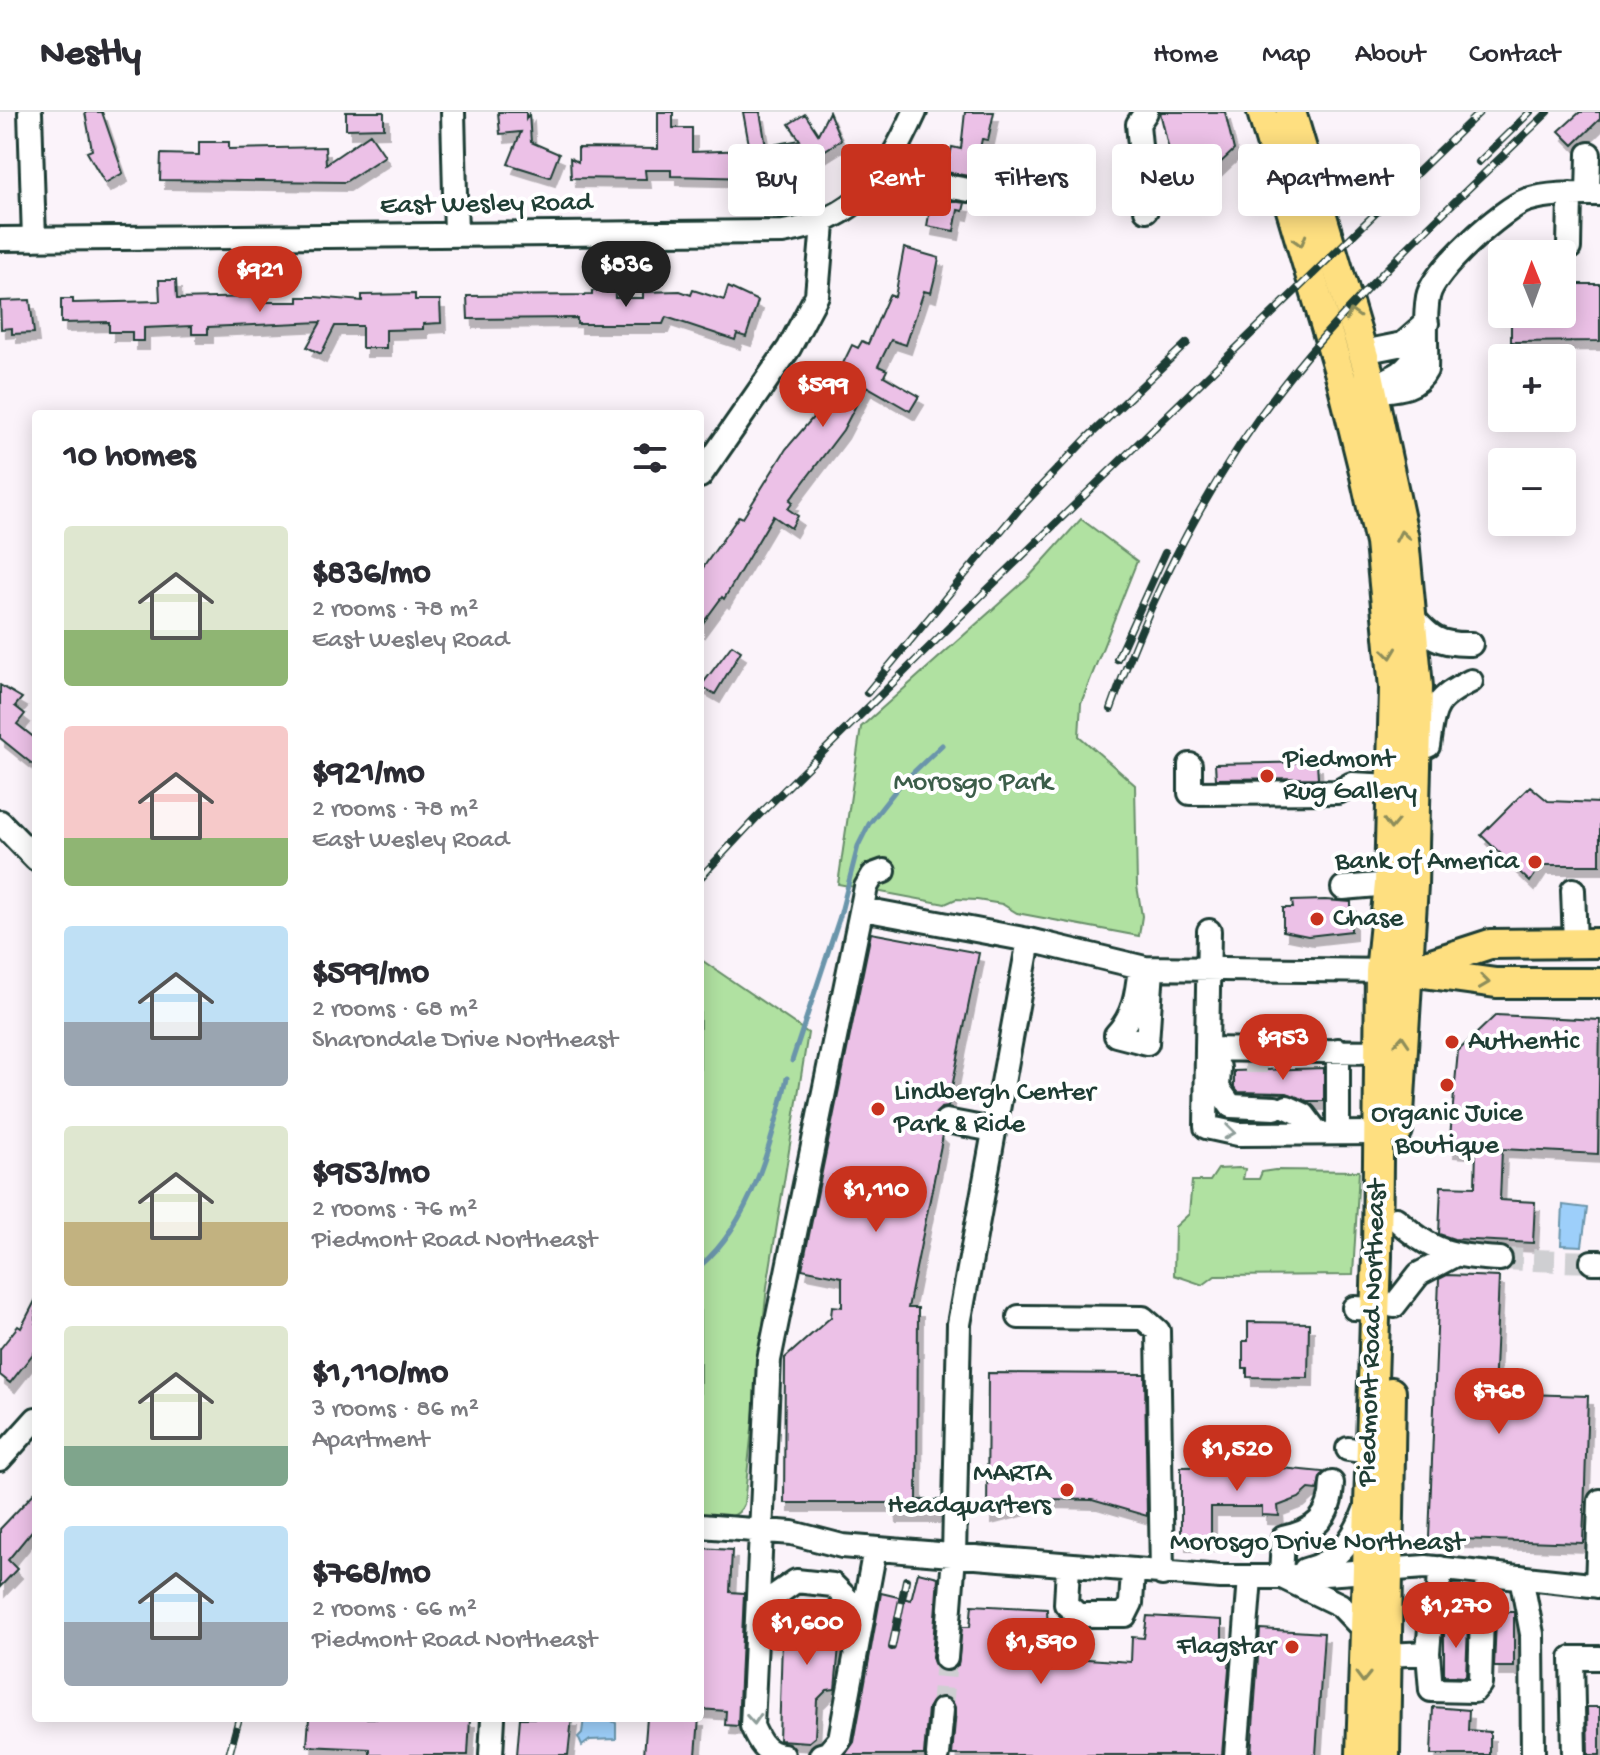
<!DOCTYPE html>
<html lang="en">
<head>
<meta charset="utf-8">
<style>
  :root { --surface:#fff; --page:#f2f2f3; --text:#2b2b33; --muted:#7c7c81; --line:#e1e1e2; --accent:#c8321e }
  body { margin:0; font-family:"Gochi Hand",sans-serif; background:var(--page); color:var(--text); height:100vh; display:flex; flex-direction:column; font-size:30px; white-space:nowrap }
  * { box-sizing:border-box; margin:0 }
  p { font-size:26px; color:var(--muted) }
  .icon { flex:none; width:44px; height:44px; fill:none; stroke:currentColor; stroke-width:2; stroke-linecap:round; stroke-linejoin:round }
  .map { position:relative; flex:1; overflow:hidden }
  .side { position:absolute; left:32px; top:298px; width:672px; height:1312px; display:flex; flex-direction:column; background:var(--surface); border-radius:8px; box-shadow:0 4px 20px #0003 }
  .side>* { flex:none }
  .banner { position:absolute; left:728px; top:32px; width:752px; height:72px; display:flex; gap:16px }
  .needle { width:52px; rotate:359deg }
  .fabs { position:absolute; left:1488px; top:128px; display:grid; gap:16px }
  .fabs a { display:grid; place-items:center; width:88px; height:88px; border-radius:8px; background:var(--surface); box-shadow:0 4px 20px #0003; font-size:40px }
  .price { position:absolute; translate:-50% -68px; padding:0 18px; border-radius:28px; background:var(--accent); color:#fff; font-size:26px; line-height:52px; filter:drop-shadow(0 2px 4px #0008) }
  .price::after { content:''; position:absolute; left:50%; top:48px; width:24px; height:18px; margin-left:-12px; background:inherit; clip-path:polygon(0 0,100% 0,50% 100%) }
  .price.current { background:#222; color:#fff }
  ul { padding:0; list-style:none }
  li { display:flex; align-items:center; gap:24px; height:200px; padding:0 32px }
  li span { display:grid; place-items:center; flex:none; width:224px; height:160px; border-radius:8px; color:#555 }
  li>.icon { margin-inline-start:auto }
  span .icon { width:96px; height:96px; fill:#fffc; stroke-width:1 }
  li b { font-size:34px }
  h2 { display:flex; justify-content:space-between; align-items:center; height:96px; padding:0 32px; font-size:34px }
  .chip { padding:0 28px; border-radius:8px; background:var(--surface); box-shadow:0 4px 20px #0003; font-size:28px; line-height:72px }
  .chip.current { background:var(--accent); color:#fff }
  header { display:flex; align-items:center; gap:48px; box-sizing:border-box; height:112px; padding:0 40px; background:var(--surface); border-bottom:2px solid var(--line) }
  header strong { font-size:38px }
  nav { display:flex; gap:44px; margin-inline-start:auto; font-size:28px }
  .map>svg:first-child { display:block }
</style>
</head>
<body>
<header>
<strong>Nestly</strong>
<nav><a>Home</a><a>Map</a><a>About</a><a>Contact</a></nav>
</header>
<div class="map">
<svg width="1600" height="1643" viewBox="0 0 1600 1643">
  <defs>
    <filter id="shadow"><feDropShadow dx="5" dy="9" stdDeviation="0" flood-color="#0004"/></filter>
  </defs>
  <rect width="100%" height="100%" fill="#fbf3fa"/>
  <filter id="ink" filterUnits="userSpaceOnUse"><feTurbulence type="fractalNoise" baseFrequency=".0125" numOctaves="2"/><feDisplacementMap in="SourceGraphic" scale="16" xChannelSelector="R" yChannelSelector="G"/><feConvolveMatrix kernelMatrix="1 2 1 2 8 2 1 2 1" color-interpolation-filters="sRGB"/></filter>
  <g filter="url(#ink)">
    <path fill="#b0e1a1" stroke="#688f6a" stroke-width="2" d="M1081 407 1137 449 1081 591 1079 624 1135 673 1137 774 1142 804 1139 824 1017 801 1002 792 977 788 956 787 945 792 838 772 861 615 1028 466Z
      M700 847 808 921 767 1175 744 1392C736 1411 718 1405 700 1404Z
      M1239 1056 1245 1057 1243 1067H1259L1262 1060 1275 1058 1359 1059 1353 1163 1215 1164 1203 1173 1174 1163 1175 1115 1189 1102 1192 1069H1210L1218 1057Z"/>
    <path fill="#9dcffa" stroke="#6b95ab" stroke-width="2" d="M1563 1093 1587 1096 1582 1134 1561 1133Z
      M584 1606H606L616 1611V1627L590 1628 582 1634 578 1625 582 1621Z"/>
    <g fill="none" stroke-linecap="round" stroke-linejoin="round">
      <path stroke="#6b95ab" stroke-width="5" d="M792 949 840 804 858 734 869 712 899 674 942 633
        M700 1154C751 1111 772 1030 787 966"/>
    </g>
    <path fill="#ecc1e7" stroke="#1f3d34" stroke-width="2" filter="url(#shadow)" d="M85 0H102L123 61 105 71 87 40 92 38Z
      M346 0H384V16L346 17Z
      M498 0H526V7L529 2 531 30 559 42 550 65 508 52 521 20 500 22Z
      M658 0H673V16H692V40L750 38 743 0H760L766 34 800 28 789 12 805 2 818 22 829 0 841 28 803 52 754 66 671 64V58H645L646 67 571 66 570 46 578 50V36L658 37Z
      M965 0H994L988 28 982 27 974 65 946 60 952 35 961 37Z
      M1160 0H1225L1234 38 1181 88Z
      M1580 0H1600V7L1573 33 1559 19Z
      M370 22 385 44 345 70 160 68 161 42 199 43V30H229V37L325 35 326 52Z
      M932 86 965 91 963 99 958 98 954 119 927 114Z
      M904 136 939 146 936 161 931 181 924 179 906 233 891 228 878 254 887 258 884 264 919 284 910 299 866 274 843 318 790 388 793 390 788 397 798 404 791 416 773 404 724 487 722 485 700 515V460L739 404 743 406 786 337 816 302 813 300 827 279 829 280 852 233 858 236 862 229 868 232 889 183 895 185Z
      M614 167 615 186H643V180L680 179 691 183 693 178 724 188 728 175 758 189 746 225 737 222 735 228 666 205 663 212H577V206L468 207 467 184 592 183V179H601Z
      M159 168H176L177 187 254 185 259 190H298V185H315L362 189V183L415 182V188H440L441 211 423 212V217L386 218V236H362V214H335L321 242 307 235 321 210 208 215V222H192V214L144 216V229H132V220H109V210L61 211V187H73V191L160 189Z
      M1562 172H1600V229L1511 230V202H1562Z
      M30 188 34 221 12 222V216L1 217 0 189Z
      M732 533 741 539 715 582 701 574Z
      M0 573 22 586 15 594 25 602 17 612 36 627V655L0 626Z
      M1317 650 1318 666 1216 667 1215 652Z
      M1530 674 1548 689 1600 691V753H1541L1530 770 1481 723Z
      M1325 788 1351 790V819L1308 824 1283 819V796H1293L1292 789Z
      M871 821 979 841 948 995 941 996 932 1006 933 1014 943 1023 908 1196H918L917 1388H941V1402H892L891 1391H784L785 1246 831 1205 832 1194 842 1195V1165L802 1157Z
      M1496 903 1600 908 1598 1042 1502 1037 1500 1088 1535 1090 1533 1131 1454 1127 1439 1122 1441 1074 1475 1075 1476 1038 1449 1036 1458 939Z
      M1324 956V989H1307L1287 981 1238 980 1234 975V959Z
      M1447 1163 1499 1165 1494 1281 1588 1284 1583 1431 1429 1426 1439 1167Z
      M36 1187V1238L10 1271 0 1263V1237L18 1214 21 1216Z
      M1248 1210 1309 1211 1308 1266 1247 1265V1256H1243V1229H1248Z
      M988 1261 1145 1262 1147 1404 1092 1388 1048 1387 987 1403Z
      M1261 1354 1323 1360 1317 1378 1309 1377 1299 1386 1278 1394 1279 1404 1262 1403V1395H1211V1430H1181V1355Z
      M36 1379V1414L8 1448 17 1457 0 1475V1417Z
      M700 1436 732 1438 730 1480 744 1481 738 1614 725 1613 726 1599 700 1597Z
      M918 1460 938 1465 932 1546 938 1557 944 1560 958 1553 962 1515H970L972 1493 1047 1497 1048 1521H1059L1058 1545 1131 1550 1132 1525 1144 1526 1147 1504 1222 1508V1531L1231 1532 1222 1643H952L956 1598 951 1587 942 1584 935 1586 928 1596 924 1643H845L854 1630 881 1481 911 1488Z
      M787 1492 834 1495 842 1503 835 1577 827 1578 817 1588 815 1625 809 1630 779 1628 783 1495Z
      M1500 1500H1514V1555H1494L1496 1509Z
      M1444 1511 1468 1512 1466 1565 1444 1564Z
      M1260 1517 1324 1521 1316 1643H1251Z
      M1433 1595 1469 1598 1468 1618 1490 1620V1643H1431Z
      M1587 1595H1600V1643H1588Z
      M309 1606H470L468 1643H370V1637L307 1634Z
      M520 1606H572L568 1643H517Z
      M647 1606H699L696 1643H644Z"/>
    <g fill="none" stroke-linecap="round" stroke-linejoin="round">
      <path stroke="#cfcfd2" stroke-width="22" stroke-dasharray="22 11" stroke-linecap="butt" d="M1245 950H1288
        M1500 1147 1592 1150
        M942 1598 946 1546"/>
      <g stroke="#1f3d34" stroke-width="28">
        <path id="minor" d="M30 0 34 127
          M453 0 456 123
          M881 63 969 78
          M1588 82 1589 42
          M1146 98 1138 12 1146 0
          M0 127 783 120C859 108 885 65 915 0
          M1569 136 1570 82
          M1363 240 1403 232 1427 211
          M1373 278C1382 268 1389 268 1400 261 1413 252 1419 237 1424 223
          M1360 282C1383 275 1413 284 1426 258 1427 234 1424 208 1428 185 1432 160 1503 96 1527 88 1550 81 1576 82 1600 82
          M700 364 789 236 817 183 823 112
          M1410 502C1430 526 1439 533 1471 532
          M1428 634C1434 595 1433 588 1471 569
          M1190 653V681L1338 680 1352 672 1392 674
          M0 710 36 747
          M1343 776 1389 772
          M1573 778 1575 831
          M863 797 1029 828 1145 856 1394 859
          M1140 855C1137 882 1135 902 1116 923L1147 931 1152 857
          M1207 937 1209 819
          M1219 956 1218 976 1231 994 1275 996
          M1287 995 1304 1003 1316 1019
          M946 1009 993 1018
          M1338 1020V938
          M1380 1021 1238 1022 1206 1015 1207 937 1380 940
          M1396 1107C1432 1141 1452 1144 1500 1147
          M1592 1150H1600
          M1394 1194 1419 1162 1453 1144
          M1354 1196 1375 1197
          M1019 1205 1143 1206 1158 1219 1162 1462
          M1348 1337 1370 1340
          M0 1347 36 1307
          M700 1414 792 1421 842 1434 1220 1465H1281L1426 1455 1600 1474
          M1068 1455 1066 1492 1078 1503H1125L1131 1491 1133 1460
          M1305 1458C1337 1450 1354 1428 1365 1398
          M1281 1465 1283 1426C1315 1419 1331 1406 1332 1371
          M1282 1465 1340 1493 1364 1518
          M1521 1465 1532 1522 1533 1643
          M1597 1474 1600 1389
          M760 1494 796 1469 833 1473 863 1503
          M1438 1497 1486 1499 1488 1462
          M1428 1541 1431 1578 1474 1579 1480 1572 1482 1501
          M1387 1543 1428 1541 1431 1503 1438 1497 1440 1456
          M946 1546 954 1444 959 1212 1029 828
          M491 1643 493 1606
          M783 1643C765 1642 759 1630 752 1614L769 1248 866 775 873 763 884 759
          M821 1643 828 1641 840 1627 875 1437
          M938 1643 942 1598
          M1236 1643 1250 1466
          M1574 1643 1572 1546H1600"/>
      </g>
      <g stroke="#1f3d34" stroke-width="34">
        <path id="major" d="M1262 0 1341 266 1363 355 1380 431 1394 576 1389 772 1380 860 1377 1144 1361 1643
          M1291 0 1368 258 1404 427 1418 575 1413 773 1398 1018
          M1407 859 1490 832 1600 831
          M1416 860 1496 871H1600
          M1385 1643 1391 1280"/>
      </g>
      <use href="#minor" stroke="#fff" stroke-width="22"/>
      <use href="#major" stroke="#fedf80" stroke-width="28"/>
      <g stroke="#1f3d34" stroke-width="8">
        <path id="rail" d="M1479 50 1530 0
          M1117 547 1165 441
          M867 581 1019 397 1087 326 1187 231
          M1111 597C1158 462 1228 331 1324 224 1394 145 1472 74 1548 0
          M700 766 756 706 987 478 1480 0
          M892 1535 906 1468
          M229 1643 239 1606"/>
      </g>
      <use href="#rail" stroke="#fff" stroke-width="5" stroke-dasharray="15" stroke-linecap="butt"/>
    </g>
    <defs><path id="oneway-chevron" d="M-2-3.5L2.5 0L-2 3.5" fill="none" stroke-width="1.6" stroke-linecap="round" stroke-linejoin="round" transform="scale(2)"/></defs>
    <g stroke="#8e8e5a">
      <use href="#oneway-chevron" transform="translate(1300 129) rotate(74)"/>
      <use href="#oneway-chevron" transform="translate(1352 203) rotate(-107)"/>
      <use href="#oneway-chevron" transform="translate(1402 424) rotate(-100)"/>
      <use href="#oneway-chevron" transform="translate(1390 541) rotate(83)"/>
      <use href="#oneway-chevron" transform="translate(1391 712) rotate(92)"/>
      <use href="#oneway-chevron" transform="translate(1484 870) rotate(7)"/>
      <use href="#oneway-chevron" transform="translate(1402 929) rotate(-86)"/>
      <use href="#oneway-chevron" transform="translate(1363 1565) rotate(91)"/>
    </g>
    <g stroke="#8f9e9a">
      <use href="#oneway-chevron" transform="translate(1230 1020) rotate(7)"/>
      <use href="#oneway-chevron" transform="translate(754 1607) rotate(86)"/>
    </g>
  </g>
  <g fill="#c8321e" stroke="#fff" stroke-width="3">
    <circle cx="1267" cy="664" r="8"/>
    <circle cx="1535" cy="750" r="8"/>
    <circle cx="1317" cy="807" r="8"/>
    <circle cx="1452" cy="930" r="8"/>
    <circle cx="1447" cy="973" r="8"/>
    <circle cx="878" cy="997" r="8"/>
    <circle cx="1067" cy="1378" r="8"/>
    <circle cx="1292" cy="1535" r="8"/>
  </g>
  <g text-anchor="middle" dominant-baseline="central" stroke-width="8" stroke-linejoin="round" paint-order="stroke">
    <g font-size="28" fill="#1f3d34" stroke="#fff">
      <text transform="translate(486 93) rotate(-1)">East Wesley Road</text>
      <text transform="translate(1373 1221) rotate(-88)">Piedmont Road Northeast</text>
      <text x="1317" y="1431">Morosgo Drive Northeast</text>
    </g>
    <g font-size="28" fill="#1f3d34" stroke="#fff" text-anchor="start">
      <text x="1283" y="648">Piedmont<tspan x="1283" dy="32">Rug Gallery</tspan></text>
      <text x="1519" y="750" text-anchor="end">Bank of America</text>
      <text x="1333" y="807">Chase</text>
      <text x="1468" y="930">Authentic</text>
      <text x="894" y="981">Lindbergh Center<tspan x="894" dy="32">Park &amp; Ride</tspan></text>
      <text x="1447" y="1002" text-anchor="middle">Organic Juice<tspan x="1447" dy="32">Boutique</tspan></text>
      <text x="1051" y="1362" text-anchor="end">MARTA<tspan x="1051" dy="32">Headquarters</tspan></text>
      <text x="1276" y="1535" text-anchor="end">Flagstar</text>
    </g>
    <g font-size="28" fill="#3c5e4a" stroke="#fff">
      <text x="973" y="671">Morosgo Park</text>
    </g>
  </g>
</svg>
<div class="fabs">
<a><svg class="needle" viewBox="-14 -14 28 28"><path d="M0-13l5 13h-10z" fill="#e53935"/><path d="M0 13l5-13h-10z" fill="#7c7c81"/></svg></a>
<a>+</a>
<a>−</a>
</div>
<b class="price current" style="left:626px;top:197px">$836</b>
<b class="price" style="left:260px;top:202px">$921</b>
<b class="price" style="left:823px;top:317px">$599</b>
<b class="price" style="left:1283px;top:970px">$953</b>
<b class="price" style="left:876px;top:1122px">$1,110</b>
<b class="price" style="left:1499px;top:1324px">$768</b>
<b class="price" style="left:1237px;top:1381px">$1,520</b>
<b class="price" style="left:1456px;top:1538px">$1,270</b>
<b class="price" style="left:807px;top:1555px">$1,600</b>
<b class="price" style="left:1041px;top:1574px">$1,590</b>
<div class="banner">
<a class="chip">Buy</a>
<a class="chip current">Rent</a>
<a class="chip">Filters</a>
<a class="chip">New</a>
<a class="chip">Apartment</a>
</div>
<section class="side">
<h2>10 homes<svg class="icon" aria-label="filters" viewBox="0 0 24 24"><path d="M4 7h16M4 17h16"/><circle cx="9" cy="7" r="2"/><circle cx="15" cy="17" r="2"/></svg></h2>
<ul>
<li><span style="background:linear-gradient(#dfe7d0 65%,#8fb573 0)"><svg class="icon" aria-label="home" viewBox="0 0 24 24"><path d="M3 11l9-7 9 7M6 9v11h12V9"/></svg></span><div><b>$836/mo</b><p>2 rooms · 78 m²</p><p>East Wesley Road</p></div></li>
<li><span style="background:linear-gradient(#f6c9c9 70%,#8fb573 0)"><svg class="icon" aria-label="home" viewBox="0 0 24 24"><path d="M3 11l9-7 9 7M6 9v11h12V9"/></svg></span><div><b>$921/mo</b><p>2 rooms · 78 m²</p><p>East Wesley Road</p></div></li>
<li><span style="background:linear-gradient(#bfe0f5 60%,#9aa5b1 0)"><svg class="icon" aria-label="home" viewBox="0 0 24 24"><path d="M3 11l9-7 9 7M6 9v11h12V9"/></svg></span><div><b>$599/mo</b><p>2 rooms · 68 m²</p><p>Sharondale Drive Northeast</p></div></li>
<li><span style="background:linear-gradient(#dfe7d0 60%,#c2b280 0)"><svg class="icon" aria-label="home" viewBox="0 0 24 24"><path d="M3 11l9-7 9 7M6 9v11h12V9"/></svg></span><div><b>$953/mo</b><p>2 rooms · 76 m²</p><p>Piedmont Road Northeast</p></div></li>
<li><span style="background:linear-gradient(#dfe7d0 75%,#7fa58c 0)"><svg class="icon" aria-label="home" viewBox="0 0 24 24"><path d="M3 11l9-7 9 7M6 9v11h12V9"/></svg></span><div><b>$1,110/mo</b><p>3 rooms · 86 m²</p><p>Apartment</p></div></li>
<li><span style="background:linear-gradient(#bfe0f5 60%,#9aa5b1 0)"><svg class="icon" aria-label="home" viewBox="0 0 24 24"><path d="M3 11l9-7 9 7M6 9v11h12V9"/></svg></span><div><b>$768/mo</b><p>2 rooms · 66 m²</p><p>Piedmont Road Northeast</p></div></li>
</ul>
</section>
</div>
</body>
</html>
